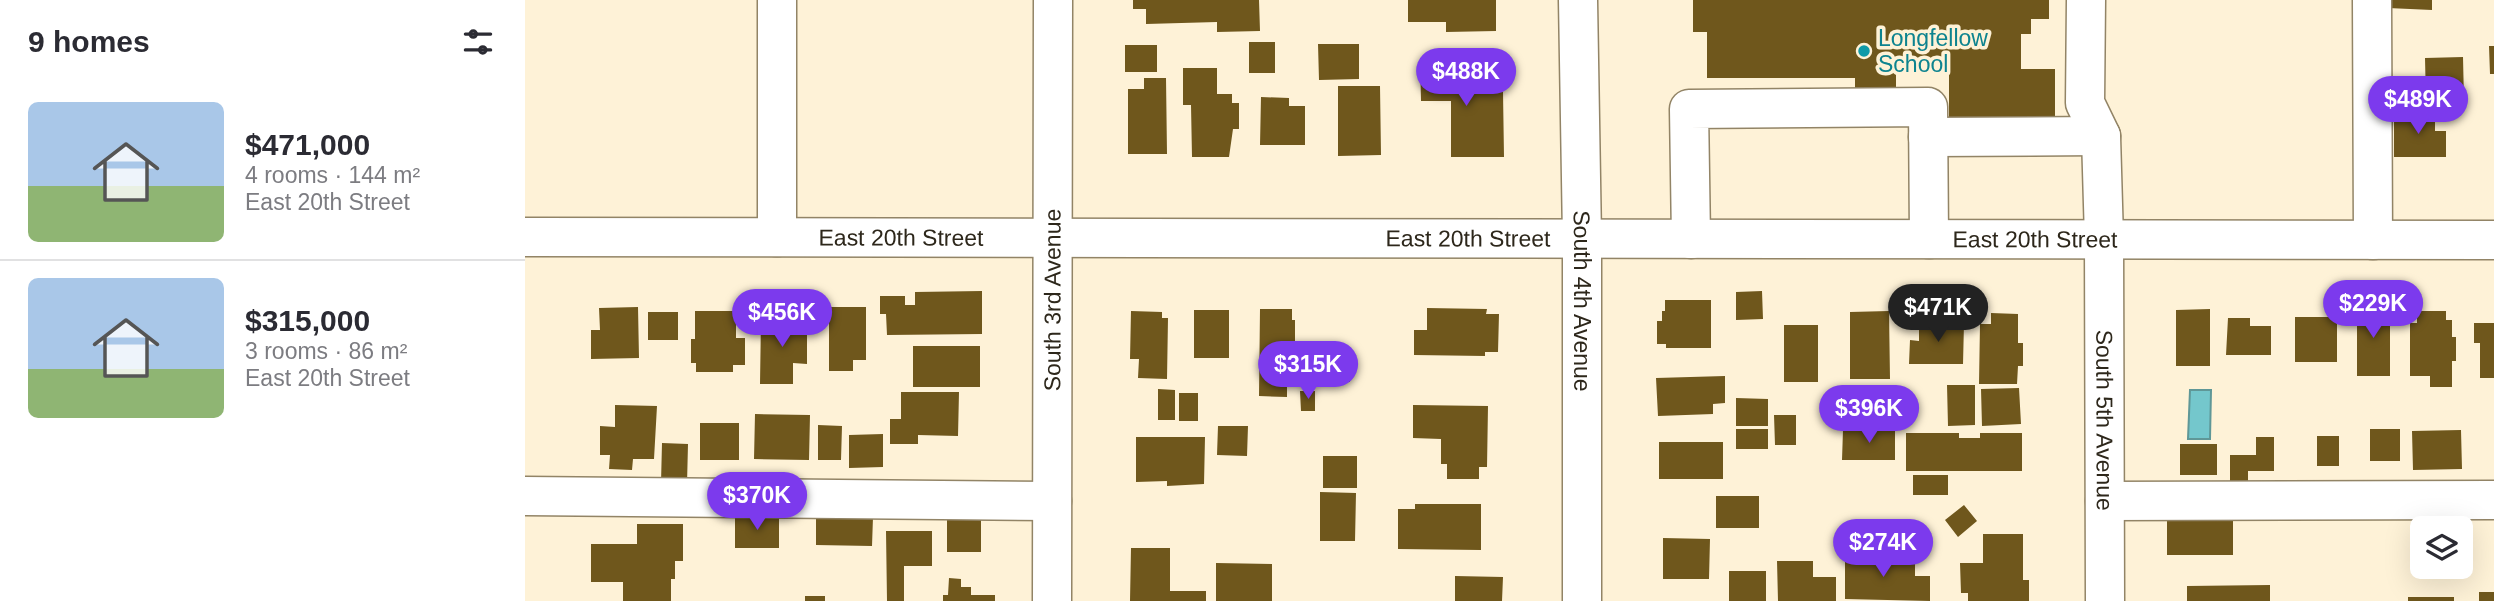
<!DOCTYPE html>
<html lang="en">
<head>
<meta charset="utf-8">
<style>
  :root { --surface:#fff; --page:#f2f2f3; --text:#2b2b33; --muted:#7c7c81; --line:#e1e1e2; --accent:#7c3aed }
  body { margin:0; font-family:Arial,sans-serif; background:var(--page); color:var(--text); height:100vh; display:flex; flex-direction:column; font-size:26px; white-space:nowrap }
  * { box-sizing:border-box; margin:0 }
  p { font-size:23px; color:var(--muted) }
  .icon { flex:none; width:38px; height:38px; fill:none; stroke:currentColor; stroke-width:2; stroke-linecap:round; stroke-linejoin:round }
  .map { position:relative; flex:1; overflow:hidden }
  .panel { display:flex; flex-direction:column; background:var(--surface); width:525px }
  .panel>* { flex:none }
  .controls { position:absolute; left:1885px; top:516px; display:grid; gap:14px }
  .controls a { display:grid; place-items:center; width:63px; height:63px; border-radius:10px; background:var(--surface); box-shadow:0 7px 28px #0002; font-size:35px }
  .price { position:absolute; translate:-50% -60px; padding:0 16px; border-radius:24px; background:var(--accent); color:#fff; font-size:23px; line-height:46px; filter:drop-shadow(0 2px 4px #0008) }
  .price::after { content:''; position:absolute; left:50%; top:42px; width:21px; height:16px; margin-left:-10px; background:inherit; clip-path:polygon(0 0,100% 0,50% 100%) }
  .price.selected { background:#222; color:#fff }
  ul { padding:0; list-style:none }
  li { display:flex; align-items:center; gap:21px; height:175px; padding:0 28px }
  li+li { border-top:2px solid var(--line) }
  li span { display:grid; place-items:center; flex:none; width:196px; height:140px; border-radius:10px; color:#555 }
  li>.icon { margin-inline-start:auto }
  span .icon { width:84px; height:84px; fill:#fffc; stroke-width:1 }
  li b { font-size:30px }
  h2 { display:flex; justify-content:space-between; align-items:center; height:84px; padding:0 28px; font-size:30px }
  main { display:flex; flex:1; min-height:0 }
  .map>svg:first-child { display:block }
</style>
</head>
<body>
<main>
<section class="panel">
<h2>9 homes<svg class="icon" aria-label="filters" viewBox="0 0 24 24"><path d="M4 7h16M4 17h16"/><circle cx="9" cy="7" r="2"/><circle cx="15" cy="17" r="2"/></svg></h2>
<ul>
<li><span style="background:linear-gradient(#a9c7e8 60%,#8fb573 0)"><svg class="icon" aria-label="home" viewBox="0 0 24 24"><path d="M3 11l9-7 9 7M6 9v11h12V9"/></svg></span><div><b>$471,000</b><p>4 rooms · 144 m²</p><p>East 20th Street</p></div></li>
<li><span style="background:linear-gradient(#a9c7e8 65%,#8fb573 0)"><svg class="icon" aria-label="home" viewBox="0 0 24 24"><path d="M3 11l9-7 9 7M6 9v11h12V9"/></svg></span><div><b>$315,000</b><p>3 rooms · 86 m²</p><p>East 20th Street</p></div></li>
</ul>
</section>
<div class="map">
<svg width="1969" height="601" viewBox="0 0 1969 601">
  <rect width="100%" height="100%" fill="#fef2d7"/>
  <path fill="#74c7cc" stroke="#5f9797" stroke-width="2" d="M1665 390H1686L1685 439H1663Z"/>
  <path fill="#6f571c" d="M608 0H734L735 31 692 32V22L621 24V9H608Z
    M883 0H971V31L921 32V22H883Z
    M1168 0H1524V19H1506V34H1496V69H1530V120H1424V69H1371V93H1330V78H1182V32H1168Z
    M1864 0H1907V10L1863 8Z
    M724 42H750V73H724Z
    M793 44H834V79L794 80Z
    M600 45H632V72H600Z
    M1964 46H1969V74H1965Z
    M1938 57 1939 101 1901 102 1900 58Z
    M895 58H936L937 82 965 81 966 92H978L979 157H926V101H896Z
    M658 68H692V94H707V103H714V129H708L704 157H667L666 105H658Z
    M619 78H641L642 154H603V89H619Z
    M813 86H855L856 155 813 156Z
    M736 97 764 98V106H780V145H735Z
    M1869 113H1910V131H1921V157H1869Z
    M457 291V334L362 335 361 314H355V296H380V305H390V292Z
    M1237 291 1238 319 1211 320V292Z
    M1140 300H1186V348H1141V344H1132V321H1137V311H1140Z
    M1832 304H1865V376H1832Z
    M113 307 114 358 66 359V330H75L74 308Z
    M304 307H341V360H328V371H304Z
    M902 308 962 309 961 314H974L973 352H960V356L889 355V330H902Z
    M735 309H767V320H770V353L784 354V386L762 385V397L734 396Z
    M1685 309V366H1651V310Z
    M669 310H704V358H669Z
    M170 311H211V338H220V365H208V372H171V363H166V339H170Z
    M606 311 637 312V318H643L642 379 613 378 614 359H605Z
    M1364 311 1365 379H1325V312Z
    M1892 311H1921V320H1927V337H1931V361H1927V387H1905V376H1885V323H1892Z
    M123 312H153V340H123Z
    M1466 313 1493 314V343H1498V366H1493L1492 384H1454L1455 324H1466Z
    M1770 317H1812V362H1770Z
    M236 318H282V364L268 363V384H235Z
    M1703 318H1725V326H1746V355H1701Z
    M1394 322 1439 323 1438 364H1384L1385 340 1394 341Z
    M1949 323H1969V378H1955V343H1949Z
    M1259 325H1293V382H1259Z
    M388 346H455V387H388Z
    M796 347H825V382H796Z
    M1200 376V403L1188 404V414L1133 416 1131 378Z
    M1422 385H1450V425L1423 426Z
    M1316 387H1336V417L1316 418Z
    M1494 388 1496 424 1457 426 1456 389Z
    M633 389 650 390V420H633Z
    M775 391H790V411H776Z
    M376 392H434L433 436 393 435V444H365V419H376Z
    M654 393H673V421H654Z
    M1211 398 1243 399V426H1211Z
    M90 405 132 406 129 459H108L107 470 84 469 85 455H75V426L90 427Z
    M888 405 963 406 962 467H954V479H922V464H916V439L888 438Z
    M230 414 285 415 284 460 229 459Z
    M1249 415H1271V445H1250Z
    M175 423H214V460H175Z
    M293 425 317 426 316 460H293Z
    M693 426H723L722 456 692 455Z
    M1211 429H1243V449H1211Z
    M1845 429H1875V461H1845Z
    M1318 430H1370V460H1317Z
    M1936 430 1937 469 1888 470 1887 431Z
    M1381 433H1434V438H1455V433H1497V471H1381Z
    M358 434V467L324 468V435Z
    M1792 436H1814V466H1792Z
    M611 437H680L679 484 642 486V481L611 482Z
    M1731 437H1749V471H1723V482H1705V455H1731Z
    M1134 442H1198V479H1134Z
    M137 443 163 444 162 484 136 483Z
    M1655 444H1692V475H1655Z
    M798 456H832V488H798Z
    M1388 475H1423V495H1388Z
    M795 492 831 493 830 541H795Z
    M1191 496H1234V528H1191Z
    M890 504H956V550L873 549V509H890Z
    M1439 505 1452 521 1433 537 1420 520Z
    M422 513H456V552H422Z
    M210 516H254V548H210Z
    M291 516 348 517 347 546 291 545Z
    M1642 517 1708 518V555H1642Z
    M112 524H158V561H150V579H146V601H98V582H66V544H112Z
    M361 531H407V566H379V601H362Z
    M1458 534H1498V580H1504V601H1443V593H1436L1435 563H1458Z
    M1138 538 1185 539 1184 579H1138Z
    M1331 547H1348V560H1390V576H1405V601L1320 599V555H1331Z
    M606 548H645V591H681V601H605Z
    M1252 561H1288V577H1311V601H1253Z
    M691 563 747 564V601H691Z
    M1204 571H1241V601H1204Z
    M930 576 978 577 977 601H930Z
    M424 578 436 579V587H446V595H470V601H418V595H423Z
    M1745 585V601H1662V586Z
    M1954 592H1969V601H1954Z
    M280 596H300V601H280Z
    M1883 597H1929V601H1883Z"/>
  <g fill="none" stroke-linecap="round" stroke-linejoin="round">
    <g stroke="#928466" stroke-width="41">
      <g id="minor">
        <path id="s1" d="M1053 0 1057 238V601"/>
        <path id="s2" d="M1561 0 1560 103 1576 136 1579 239 1580 601"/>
        <path d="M1847 0 1848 240"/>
        <path d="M1403 137 1576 136"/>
        <path id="s3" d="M0 237 1969 240"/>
        <path d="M252 237V0"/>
        <path d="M1166 239 1164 109 1403 107 1404 239"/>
        <path d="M0 496 527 501"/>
        <path d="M1580 501 1969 500"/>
        <path id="s4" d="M527 601 528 0"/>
      </g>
    </g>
    <use href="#minor" stroke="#fff" stroke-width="38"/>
  </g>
  <circle fill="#0f9aa8" stroke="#fef2d7" stroke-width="2.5" cx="1339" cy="51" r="7"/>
  <g text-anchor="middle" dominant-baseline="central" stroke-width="7" stroke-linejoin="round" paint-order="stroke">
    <g font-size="23" fill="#0d838f" stroke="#fef2d7" text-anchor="start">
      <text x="1353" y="38">Longfellow<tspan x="1353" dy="26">School</tspan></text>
    </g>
    <g font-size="23" fill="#2d271b" stroke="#fef2d7">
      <text stroke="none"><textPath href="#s3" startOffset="376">East 20th Street</textPath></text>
      <text stroke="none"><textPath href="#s3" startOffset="943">East 20th Street</textPath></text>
      <text stroke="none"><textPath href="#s3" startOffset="1510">East 20th Street</textPath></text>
      <text stroke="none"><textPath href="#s4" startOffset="301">South 3rd Avenue</textPath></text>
      <text stroke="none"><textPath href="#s1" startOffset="301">South 4th Avenue</textPath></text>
      <text stroke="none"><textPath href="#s2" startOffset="424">South 5th Avenue</textPath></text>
    </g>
  </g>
</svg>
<div class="controls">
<a><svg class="icon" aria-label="layers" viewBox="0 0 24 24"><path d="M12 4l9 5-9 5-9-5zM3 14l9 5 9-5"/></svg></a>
</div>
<b class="price" style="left:941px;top:108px">$488K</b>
<b class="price" style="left:1893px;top:136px">$489K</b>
<b class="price" style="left:1848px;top:340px">$229K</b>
<b class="price selected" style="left:1413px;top:344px">$471K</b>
<b class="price" style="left:257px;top:349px">$456K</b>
<b class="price" style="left:783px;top:401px">$315K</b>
<b class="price" style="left:1344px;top:445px">$396K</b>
<b class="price" style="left:232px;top:532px">$370K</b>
<b class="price" style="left:1358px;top:579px">$274K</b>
</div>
</main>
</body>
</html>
